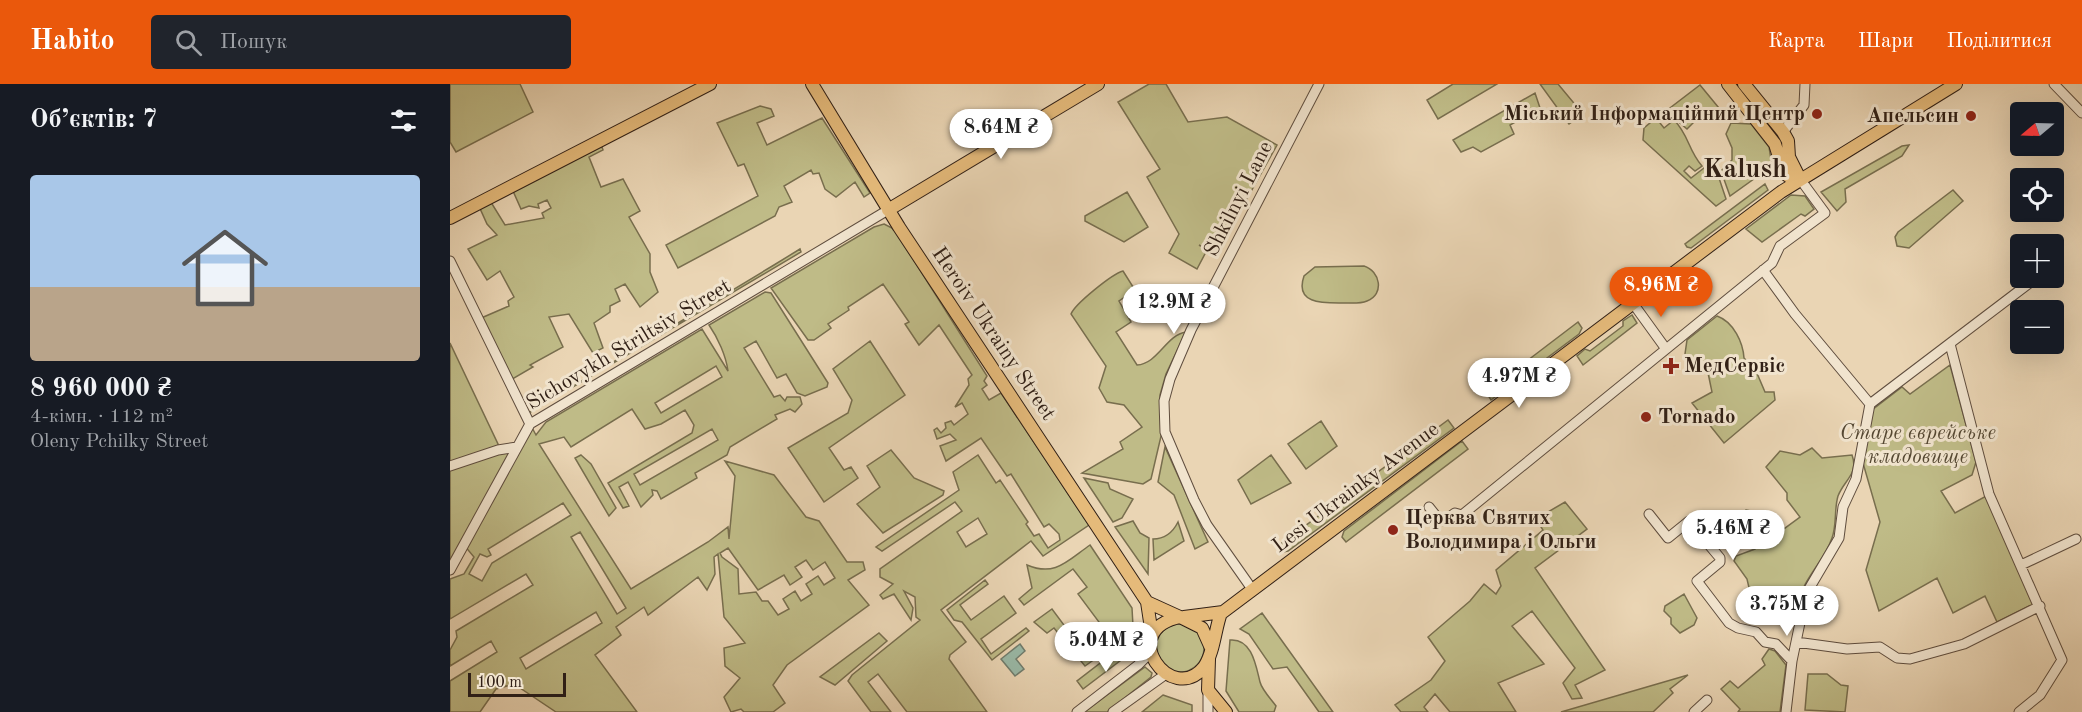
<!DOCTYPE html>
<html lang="uk">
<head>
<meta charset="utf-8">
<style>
  :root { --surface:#171b24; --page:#20242c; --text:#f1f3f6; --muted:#9ea1a6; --line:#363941; --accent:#ea580c }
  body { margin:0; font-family:"Old Standard TT",serif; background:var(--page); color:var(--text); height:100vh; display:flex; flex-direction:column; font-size:22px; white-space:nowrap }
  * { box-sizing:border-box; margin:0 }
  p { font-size:20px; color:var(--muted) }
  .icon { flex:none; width:33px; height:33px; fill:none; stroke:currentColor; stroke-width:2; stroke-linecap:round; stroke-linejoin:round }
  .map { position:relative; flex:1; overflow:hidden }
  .panel { display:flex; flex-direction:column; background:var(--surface); width:450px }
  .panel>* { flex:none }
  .needle { width:39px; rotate:251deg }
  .buttons { position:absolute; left:1560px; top:18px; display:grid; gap:12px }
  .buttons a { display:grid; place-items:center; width:54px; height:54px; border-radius:6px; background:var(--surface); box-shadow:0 6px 24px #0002; font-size:30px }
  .scale { position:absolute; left:18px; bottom:15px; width:98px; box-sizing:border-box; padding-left:6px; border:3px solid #312016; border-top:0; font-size:16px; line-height:21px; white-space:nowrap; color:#312016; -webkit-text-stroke:4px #f1e4ce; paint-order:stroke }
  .price { position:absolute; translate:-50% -51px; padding:0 14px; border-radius:21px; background:#fff; color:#222; font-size:20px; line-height:39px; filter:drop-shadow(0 2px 3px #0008) }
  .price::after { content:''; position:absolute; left:50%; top:36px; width:18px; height:14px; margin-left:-9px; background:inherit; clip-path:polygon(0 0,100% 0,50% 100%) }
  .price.active { background:var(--accent); color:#fff }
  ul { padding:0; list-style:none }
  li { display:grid; align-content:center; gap:12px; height:318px; padding:0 30px }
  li+li { border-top:2px solid var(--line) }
  li span { display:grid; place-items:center; height:186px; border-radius:6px; color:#555 }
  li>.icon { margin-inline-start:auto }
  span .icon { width:108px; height:108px; fill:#fffc; stroke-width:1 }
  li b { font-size:26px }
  h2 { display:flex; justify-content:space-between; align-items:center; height:72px; padding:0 30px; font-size:26px }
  header { display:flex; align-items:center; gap:36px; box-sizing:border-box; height:84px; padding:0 30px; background:var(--accent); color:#fff }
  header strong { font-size:28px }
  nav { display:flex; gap:33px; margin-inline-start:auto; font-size:21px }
  .search { width:420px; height:54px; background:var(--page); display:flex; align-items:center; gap:15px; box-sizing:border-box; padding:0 21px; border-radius:6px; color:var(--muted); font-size:22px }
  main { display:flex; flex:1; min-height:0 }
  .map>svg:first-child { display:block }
</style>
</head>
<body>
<header>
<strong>Habito</strong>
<div class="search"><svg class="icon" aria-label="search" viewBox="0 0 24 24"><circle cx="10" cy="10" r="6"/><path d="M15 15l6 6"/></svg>Пошук</div>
<nav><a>Карта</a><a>Шари</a><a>Поділитися</a></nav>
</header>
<main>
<section class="panel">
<h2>Об’єктів: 7<svg class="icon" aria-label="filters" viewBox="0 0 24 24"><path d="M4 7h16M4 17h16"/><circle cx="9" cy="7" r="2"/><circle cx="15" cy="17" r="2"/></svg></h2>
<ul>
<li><span style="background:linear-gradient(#a9c7e8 60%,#b9a48a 0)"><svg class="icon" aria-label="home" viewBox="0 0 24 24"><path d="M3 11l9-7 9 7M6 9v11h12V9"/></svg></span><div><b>8 960 000 ₴</b><p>4-кімн. · 112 m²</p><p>Oleny Pchilky Street</p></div></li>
</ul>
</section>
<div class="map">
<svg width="1632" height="628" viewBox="0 0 1632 628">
  <rect width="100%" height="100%" fill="#ead5b4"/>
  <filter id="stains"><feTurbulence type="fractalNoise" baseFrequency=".00333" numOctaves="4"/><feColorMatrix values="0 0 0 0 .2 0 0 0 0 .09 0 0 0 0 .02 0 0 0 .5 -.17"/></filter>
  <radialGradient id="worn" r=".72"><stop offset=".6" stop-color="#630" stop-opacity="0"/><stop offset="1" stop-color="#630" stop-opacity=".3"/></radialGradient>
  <path fill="#bfbb87" stroke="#786e4e" stroke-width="1.5" fill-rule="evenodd" d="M0 0H70L83 28 6 68 0 58Z
    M699 0H716L738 38 777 33 827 61 766 170 749 161 757 166 747 185 719 169 729 150 697 93 710 85 668 18Z
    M1003 0H1047L988 35 977 16Z
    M1090 0H1108L1133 30 1119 40Z
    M1250 1 1278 35 1272 36 1250 32 1237 45 1216 27Z
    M1085 9 1090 24 1060 41 1064 50 1031 68 1023 63 1011 68 1003 56Z
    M310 22 321 25 324 32 307 39 317 61 372 34 420 109 414 113 405 98 386 113 375 105 369 89 363 90 361 86 334 102 342 118 329 123 325 132 228 184 216 161 308 112 294 80 288 82 267 39Z
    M1206 34 1214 44 1224 36C1239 51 1238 66 1252 82L1245 87 1239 82 1234 87 1241 94 1254 84 1267 88 1276 115 1266 122 1193 56 1194 44Z
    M1281 39 1301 40 1319 63 1322 82 1280 112 1271 87 1282 76V64L1276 50Z
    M150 58 153 66 139 73 151 103 173 95 190 127 179 133 200 170V188L208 208 190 223 175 200 165 205 170 217 160 222V228L144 239 153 264 143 269 119 230 99 233 113 263 80 281 83 283 59 297 29 235 59 222 58 217 64 213 50 187 37 196 18 165 47 151 37 140 28 120 39 115 55 141 94 134 92 129 101 124 97 116 88 120 89 124 79 122 71 125 63 107Z
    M1459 61 1452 72 1395 105 1396 118 1387 127 1371 108 1452 62Z
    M1315 100 1318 106 1241 164 1237 163 1235 160Z
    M1503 106 1513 117 1459 164 1447 162 1445 153 1448 148Z
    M677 108 698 143 674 158 635 137V132Z
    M1341 111 1355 112 1364 125 1355 132 1351 130 1312 158 1296 145Z
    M434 140 444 145 537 292 534 297 537 301 532 305 539 316 551 309 639 441 593 472 581 457 491 526 516 558 500 571 499 575 537 628H457L428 590 418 598 441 628H421L398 597 402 591 470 536 466 533 465 513 454 507 463 524 461 536 444 510 433 515 430 511 443 500 430 493V485L512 427 505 418 432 467 426 463 509 406 503 388 528 371 546 399 550 396 578 438 576 440 584 452 589 450 598 464 610 456 609 450 599 440 594 443 561 390 557 392 531 354 496 377 490 362 506 356 500 350 487 355 484 346 487 344 491 349 496 344 495 339 501 337 504 341 518 330 512 319 505 323 519 301 518 295 522 291 489 241 469 261 455 240 459 238 433 200 398 223 399 226 378 240 381 244 364 256H358L321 204 424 143ZM528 434 537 450 516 463 507 448Z
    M350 165 351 168 77 330 324 181Z
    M914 182C930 187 935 210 917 217 910 220 901 219 894 219 875 219 844 221 854 192L865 183Z
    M673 187 685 206 669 217 681 238 666 248 687 281C708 280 716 251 736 248L716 290 710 311 712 348 701 395 693 400 632 389 673 365 670 358 692 343 674 321 657 318 649 304 656 282 621 230C625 220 662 190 673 187Z
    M315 208 321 209 378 299 377 303 355 312 347 309 336 290 327 294 306 257 294 264 324 313 330 311 335 317 337 313H350L352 320 345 328 340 325 325 331 327 335 280 363 277 371 245 389 247 394 211 415 207 407 202 406 203 411 191 423 178 398 169 403 179 422 173 424 158 399 242 349 244 341 235 326 211 340 195 345 182 325 121 363 114 353 89 360 181 505 258 458 278 443 279 455 285 392 275 377 324 391 356 433 369 437 397 478H413L415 486 398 496 419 521 337 581 323 601 335 619 323 628H294L291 625 281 628 274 613 290 594 275 582 274 564 295 559 274 533 268 470 264 473 265 490 257 506 248 493 198 531 194 523 166 543 171 551 145 571 187 628H106L64 600 46 605 30 628H0V597L47 568 41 557 0 582V566L7 553 6 547 83 501 76 490 0 535V495L14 490 24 473 14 461 0 486V259L48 360V366L67 363 80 340 86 351 96 338 252 245 278 287C276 272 268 254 259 241ZM266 282 272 293 211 329 205 319ZM262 345 268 356 190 401 184 390ZM113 419 121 431 42 479 32 497 19 490 30 470 37 473 41 471 38 465ZM130 448 176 524 167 530 121 453ZM278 464 308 506 334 491 340 501 352 493 345 483 356 476 363 486 375 478 385 494 374 501 368 492 356 500 362 510 351 517 345 507 333 515 339 525 328 531 318 517H312L306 508 289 510 288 485 272 473 270 469ZM146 528 152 539 76 585 70 574Z
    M1182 231 1187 239 1133 281 1127 272 1135 265 1140 267 1173 242V237Z
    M1267 232C1284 238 1293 259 1294 274L1306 287 1315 308H1324L1325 316 1274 359 1242 319 1262 308 1257 284 1247 282 1235 270 1237 256Z
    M1128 238 1132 244 1129 250 1041 316 1036 308Z
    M420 257 455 311 379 364 394 386 401 383 408 394 374 418 338 364 398 329 402 316 383 285Z
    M1500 281 1526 378 1522 391 1491 407 1505 429 1538 411 1585 519 1547 538 1535 512 1503 529 1487 494 1429 527 1416 486 1430 438 1413 379 1422 326 1452 303 1460 310Z
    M998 336 1004 344 838 467 833 468 828 462Z
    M871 337 887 362 856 385 838 360Z
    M1012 357 1018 365 896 458 892 453 894 447Z
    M715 363 758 458 745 465 724 411 708 398Z
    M1362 364 1372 374 1402 371C1409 390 1394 396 1388 412 1384 425 1387 441 1382 454 1374 478 1353 494 1348 520L1342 523 1332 513 1314 514 1300 508 1297 495 1284 477 1286 472 1305 465 1314 457 1300 434 1293 429 1296 426 1301 427 1323 453 1350 433 1337 416V409L1316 383 1330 367 1350 371Z
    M441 366 464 394 494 407 493 411 433 449 407 420 430 403 417 382Z
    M131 371 141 380 166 424 159 432 125 374Z
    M821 371 841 399 801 420 788 396Z
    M634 394 658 399 660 405 683 415 672 434 663 438Z
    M1115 418 1137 445 1085 484 1155 586 1125 601 1132 614 1122 615 1113 599 1125 584 1082 527 1062 542 1094 580 1048 599 1066 628H1000L985 610 974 623 978 628H951L945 621 981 596 995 577 978 553 1020 517 1034 500 1046 510 1051 502 1046 486 1093 446 1086 435Z
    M683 437 690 449 699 454 698 490 665 443Z
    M728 438 734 457 704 476 703 455C716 455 723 448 728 438Z
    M640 461 682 524 683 542 677 552 635 582 604 544 597 549 584 538 602 525 625 556 649 538 628 510 637 503 623 485 574 521 569 515 582 504 577 481C605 493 617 477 640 461Z
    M535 496 538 500 510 521 521 536 554 512 566 529 531 555 541 570 576 544 579 547 542 576 512 538 504 536 497 526Z
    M1234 510 1247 534 1244 541 1230 549 1221 540V534L1214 527 1215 522Z
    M812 529 883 628H869L837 583 823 585 799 550 790 545Z
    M706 564a24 24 0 1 1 48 0a24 24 0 1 1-48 0Z
    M429 549 437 557 385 601 370 593Z
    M684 553 679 570 633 605 627 597Z
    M780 556C802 554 806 582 810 598 812 606 821 615 826 622L824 628H789L776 607Z
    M1319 565 1325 567 1336 581 1330 628H1288L1290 625 1271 605 1280 597 1288 604 1315 581 1312 575Z
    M695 583 702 589 701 593 657 628H634Z
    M1358 590H1377L1391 601 1398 602 1395 628 1355 626Z
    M1238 591 1220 605 1223 609 1203 628H1111Z
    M713 611 742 621V628H692Z"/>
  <path fill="#99b9a7" stroke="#6f7c6d" stroke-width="1.5" d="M570 560 575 567 566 575 574 585 565 592 551 575Z"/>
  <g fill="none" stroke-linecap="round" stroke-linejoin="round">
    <g stroke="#5f4d3e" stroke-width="11">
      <path id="minor" d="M1604 0 1632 29
        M1333 48 1354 21 1355 0
        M0 177 80 340
        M1313 186 1345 230 1420 320 1406 395 1393 423 1389 454 1356 510 1342 577 1336 628
        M1182 218 1216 265
        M1500 260 1539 410 1612 576 1590 611 1569 628
        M1420 320 1582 197
        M0 382 48 366 67 363
        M979 423 987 433 994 437 1005 429 1012 431 1322 179 1330 162 1375 129 1350 95
        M1199 430 1218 454 1239 437 1270 474V478L1247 497 1279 539 1288 544 1306 548 1315 558 1326 560 1342 577
        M1571 481 1626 455
        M0 486 80 340 438 126
        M802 505 757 441 744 416 715 348 714 317 720 295 741 246 869 0
        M1346 558 1397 565 1430 563 1447 574 1460 575 1514 560 1590 522
        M627 628 688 581 701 568
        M663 628 716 590
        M758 628V606
        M1244 628 1257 616"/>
    </g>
    <g stroke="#312016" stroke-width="14">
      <path id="major" d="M362 0 449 143 697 518 702 551
        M1278 0 1325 60 1334 89 1342 95H1350
        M1294 0 1333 48 1338 57 1339 73 1350 95
        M438 126 648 0
        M0 134 260 0
        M697 518 730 533
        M734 533 773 528 1331 108 1506 0
        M761 564 752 544 730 533C665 547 722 623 754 583 764 569 765 545 771 529
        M759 575 758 606 776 628"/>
    </g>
    <use href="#minor" stroke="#f1e4ce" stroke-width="9"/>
    <use href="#major" stroke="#e5ba7a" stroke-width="12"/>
  </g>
  <g fill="#8f2418" stroke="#f1e4ce" stroke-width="2">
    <circle cx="1367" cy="30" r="6"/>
    <circle cx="1521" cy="32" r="6"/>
    <path d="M1218 273h6v6h6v6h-6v6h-6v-6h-6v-6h6z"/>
    <circle cx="1196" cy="333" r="6"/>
    <circle cx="943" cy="446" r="6"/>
  </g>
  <g text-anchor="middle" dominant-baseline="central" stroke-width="6" stroke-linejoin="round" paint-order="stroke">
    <g font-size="21" font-weight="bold" fill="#312016" stroke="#f1e4ce" text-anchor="start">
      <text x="1355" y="30" text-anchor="end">Міський Інформаційний Центр</text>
      <text x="1509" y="32" text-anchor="end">Апельсин</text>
      <text x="1234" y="282">МедСервіс</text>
      <text x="1208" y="333">Tornado</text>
      <text x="955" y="434">Церква Святих<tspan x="955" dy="24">Володимира і Ольги</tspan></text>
    </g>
    <g font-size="21" fill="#312016" stroke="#f1e4ce">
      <text transform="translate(789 115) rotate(-63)">Shkilnyi Lane</text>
      <text transform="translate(543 250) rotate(56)">Heroiv Ukrainy Street</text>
      <text transform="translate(179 261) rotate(-31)">Sichovykh Striltsiv Street</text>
      <text transform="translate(906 404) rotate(-37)">Lesi Ukrainky Avenue</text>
    </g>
    <g font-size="21" font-style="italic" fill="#544732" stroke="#f1e4ce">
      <text x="1468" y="349">Старе єврейське<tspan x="1468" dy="24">кладовище</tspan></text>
    </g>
    <g font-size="27" font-weight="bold" fill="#312016" stroke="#f1e4ce">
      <text x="1295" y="85">Kalush</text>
    </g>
  </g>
  <rect width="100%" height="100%" filter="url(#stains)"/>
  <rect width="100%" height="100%" fill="url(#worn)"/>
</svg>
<div class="buttons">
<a><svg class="needle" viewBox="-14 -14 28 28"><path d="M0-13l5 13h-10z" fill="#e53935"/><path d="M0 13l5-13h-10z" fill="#9ea1a6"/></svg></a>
<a><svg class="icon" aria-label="locate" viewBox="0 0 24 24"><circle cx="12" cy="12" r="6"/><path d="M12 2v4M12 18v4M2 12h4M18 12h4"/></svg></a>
<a>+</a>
<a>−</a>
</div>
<div class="scale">100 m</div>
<b class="price" style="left:551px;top:76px">8.64M ₴</b>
<b class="price active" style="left:1211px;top:234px">8.96M ₴</b>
<b class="price" style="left:724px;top:251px">12.9M ₴</b>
<b class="price" style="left:1069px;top:325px">4.97M ₴</b>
<b class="price" style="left:1283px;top:477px">5.46M ₴</b>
<b class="price" style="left:1337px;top:553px">3.75M ₴</b>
<b class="price" style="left:656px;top:589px">5.04M ₴</b>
</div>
</main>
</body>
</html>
